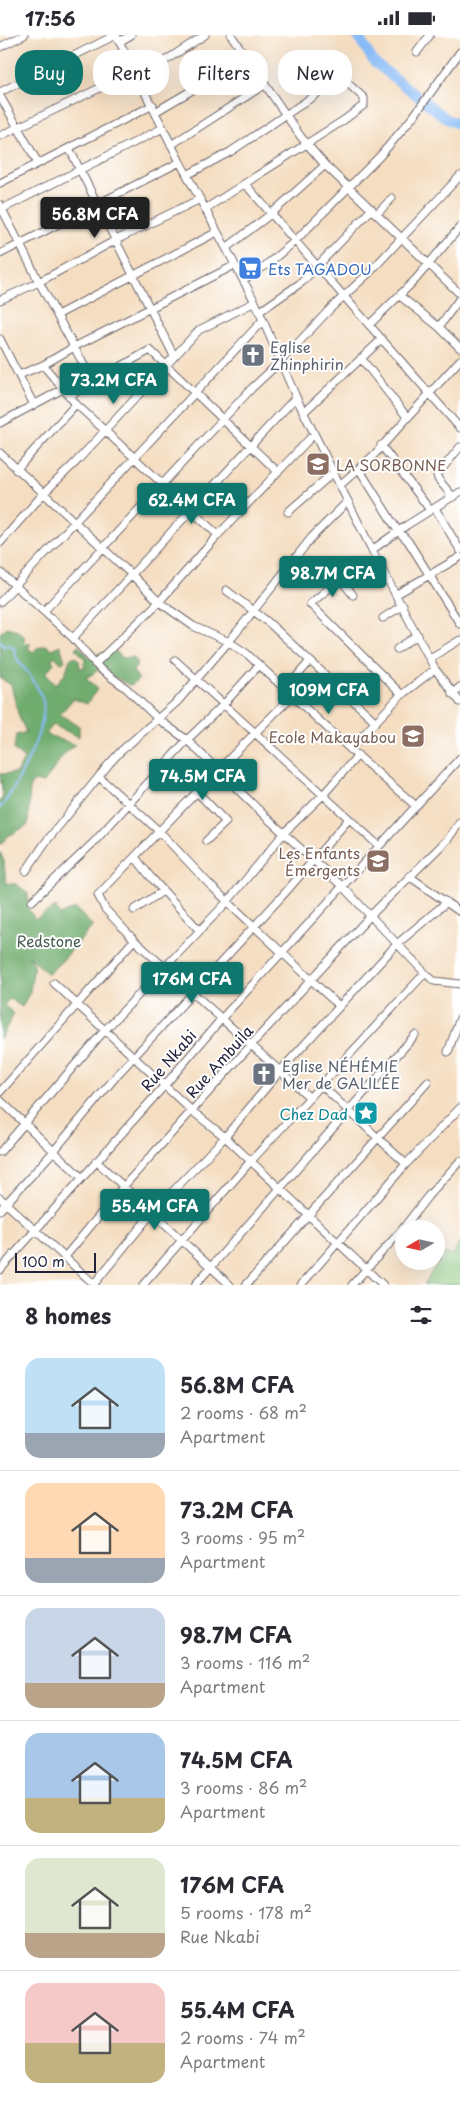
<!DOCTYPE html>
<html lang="en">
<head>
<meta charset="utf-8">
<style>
  :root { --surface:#fff; --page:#f2f2f3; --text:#2b2b33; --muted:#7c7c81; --line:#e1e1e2; --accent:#0f766e }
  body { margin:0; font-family:"Playpen Sans",sans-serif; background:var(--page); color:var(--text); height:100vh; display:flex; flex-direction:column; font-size:19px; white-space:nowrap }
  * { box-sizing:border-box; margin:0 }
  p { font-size:16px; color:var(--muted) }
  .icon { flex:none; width:28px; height:28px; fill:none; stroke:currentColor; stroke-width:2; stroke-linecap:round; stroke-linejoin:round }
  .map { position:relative; height:1250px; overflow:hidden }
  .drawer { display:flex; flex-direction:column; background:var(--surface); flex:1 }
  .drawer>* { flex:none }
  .hud { position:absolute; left:15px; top:15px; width:430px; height:45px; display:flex; gap:10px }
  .needle { width:32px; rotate:261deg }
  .fabs { position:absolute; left:395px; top:1185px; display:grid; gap:10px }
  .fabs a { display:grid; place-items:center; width:50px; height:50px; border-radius:50%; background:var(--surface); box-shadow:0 5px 20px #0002; font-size:25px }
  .scale { position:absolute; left:15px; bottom:12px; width:81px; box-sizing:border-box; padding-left:5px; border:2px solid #22223b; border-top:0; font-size:14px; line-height:18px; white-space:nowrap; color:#22223b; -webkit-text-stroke:4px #fff; paint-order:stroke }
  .price { position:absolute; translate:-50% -42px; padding:0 11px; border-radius:5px; background:var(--accent); color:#fff; font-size:16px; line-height:32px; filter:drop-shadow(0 1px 2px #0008) }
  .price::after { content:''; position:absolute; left:50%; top:30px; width:15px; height:11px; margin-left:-8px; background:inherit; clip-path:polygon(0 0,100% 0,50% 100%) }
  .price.selected { background:#222; color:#fff }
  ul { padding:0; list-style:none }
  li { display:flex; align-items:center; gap:15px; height:125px; padding:0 25px }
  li+li { border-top:1px solid var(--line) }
  li span { display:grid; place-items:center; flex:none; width:140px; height:100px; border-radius:15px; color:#555 }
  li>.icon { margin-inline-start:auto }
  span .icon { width:60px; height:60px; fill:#fffc; stroke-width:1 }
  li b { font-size:21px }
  h2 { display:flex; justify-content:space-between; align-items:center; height:60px; padding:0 25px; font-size:21px }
  .chip { padding:0 18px; border-radius:20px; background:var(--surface); box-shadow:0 5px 20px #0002; font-size:18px; line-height:45px }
  .chip.selected { background:var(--accent); color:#fff }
  .status { display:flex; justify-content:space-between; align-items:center; height:35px; padding:0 25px; background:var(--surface); direction:ltr }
  .status svg { height:14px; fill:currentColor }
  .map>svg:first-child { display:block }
</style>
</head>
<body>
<div class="status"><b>17:56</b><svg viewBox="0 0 49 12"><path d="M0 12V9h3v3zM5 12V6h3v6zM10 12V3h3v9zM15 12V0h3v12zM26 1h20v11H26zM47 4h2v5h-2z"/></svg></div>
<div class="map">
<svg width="460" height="1250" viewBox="0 0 460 1250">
  <rect width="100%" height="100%" fill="#fff"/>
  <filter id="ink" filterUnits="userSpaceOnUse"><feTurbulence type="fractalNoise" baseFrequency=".02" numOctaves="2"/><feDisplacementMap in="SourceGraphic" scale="10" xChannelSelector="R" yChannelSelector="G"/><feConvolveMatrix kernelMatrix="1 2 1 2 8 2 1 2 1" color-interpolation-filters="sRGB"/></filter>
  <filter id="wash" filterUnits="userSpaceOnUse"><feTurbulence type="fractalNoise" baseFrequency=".0096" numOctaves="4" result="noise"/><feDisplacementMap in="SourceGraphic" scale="20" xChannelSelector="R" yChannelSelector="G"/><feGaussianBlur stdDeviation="1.12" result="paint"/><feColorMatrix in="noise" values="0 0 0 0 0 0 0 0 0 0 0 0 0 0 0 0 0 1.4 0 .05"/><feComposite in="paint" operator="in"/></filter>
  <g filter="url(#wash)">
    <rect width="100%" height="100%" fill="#f4ddc0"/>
    <path fill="#8bc87e" stroke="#56755c" d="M460 1206V1250H424L443 1218 453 1220Z"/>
    <path fill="#70ac6d" stroke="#496754" d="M6 592 18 595 25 603 23 606 25 608H31L28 613 33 617 38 612 45 610 51 614 60 610 65 626 61 628 54 621 52 625 54 628 46 638 56 649 65 639 70 624 75 621 79 625 80 633 86 632 83 629 86 625 76 614 78 610 90 623 100 618 103 620 113 614 123 623 133 622 138 628 133 636 139 644 131 651 100 634 86 643 98 653 87 669 73 664 60 679 79 691V702L53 690 46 699 75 710 64 719 44 748 35 746 30 751 28 790 7 802 0 810V765L3 763 0 739 16 738 24 724 14 715 16 700 26 697 19 682 11 650 0 643V598Z
      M0 817 4 826 6 848 16 849 28 858V874L35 884 56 872 59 880 75 873 93 891 63 925 48 939 28 920 34 929 30 957 22 972 10 964 4 970 14 979 0 1004Z"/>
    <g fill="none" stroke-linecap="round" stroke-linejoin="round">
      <path stroke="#89bbf6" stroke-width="2" d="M0 606 5 611 10 610 14 613C15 626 22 629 29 639 34 646 39 655 42 663 51 685 16 755 0 773"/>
      <path stroke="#89bbf6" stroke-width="10" d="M357 0 374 27 447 84 460 90"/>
    </g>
  </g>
  <g filter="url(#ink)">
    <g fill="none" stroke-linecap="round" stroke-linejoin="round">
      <g stroke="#6c636a" stroke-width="9">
        <path id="minor" d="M116 0 180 127 255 267 296 362 374 519 435 634 460 667
          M231 0 301 102 325 130 460 259
          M119 7 131 0
          M0 12 24 0
          M417 17 430 0
          M138 43 205 0
          M0 57 116 0
          M0 61 38 128
          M155 77 206 47 245 21
          M0 101 135 36
          M171 110 264 50
          M69 113 174 321
          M187 140 230 117 314 61 337 44 342 43 364 63V70L344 85 205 174
          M0 148 153 70
          M245 149 460 393
          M0 170 39 247 93 347
          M0 175 163 93
          M377 179 392 163
          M226 213 271 179 325 130
          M0 219 180 127
          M243 245 265 231 295 206 380 121 413 82 460 17
          M400 261 439 292 460 313
          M0 265 39 247 116 205 200 164
          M259 277 302 247 372 174
          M57 280 217 197
          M369 290 416 244 460 192
          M439 292 460 263
          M0 304 34 370
          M361 323 407 382
          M43 330 76 369 218 500
          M19 340 43 330 74 312 235 230
          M69 361 150 315 278 437
          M304 377 382 304
          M0 388 63 354
          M381 410 430 475
          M0 418 131 539 159 567 193 591 229 607 246 618 350 714 416 771
          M359 434 398 496 408 506 460 589
          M16 435 76 369
          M340 450 372 422 460 325
          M453 462 438 444 437 440 460 412
          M435 473 460 515
          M288 477 334 437
          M0 508 44 458 75 428 199 295 255 267
          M372 515 407 490 460 457
          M0 537 73 603 100 634 126 653 158 684 187 705 267 783 342 851 425 938 434 946 460 949
          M226 555 268 587 375 686
          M397 559 460 522
          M353 560 341 545H339L310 569 402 660
          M0 567 263 285
          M44 576 252 353 281 326 331 273 369 238 460 141
          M383 583 403 570
          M73 603 296 362
          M397 614 418 600
          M430 623 460 605
          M175 625 379 811
          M95 629 159 567 218 500 314 399
          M285 655 310 626
          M452 659 460 652
          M292 661 218 735 98 860 105 874 134 905 309 1062
          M350 714 400 661 435 634
          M99 742 160 797 210 850 339 971
          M197 757 226 787 206 806
          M135 822 149 840 199 895
          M26 836 45 808 109 729 121 716 178 666 236 598 312 502 348 466
          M409 841 460 877
          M32 866 94 807 187 705 223 670 259 630
          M134 875 163 856
          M54 948 192 1076 225 1102 383 1250
          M448 1017 460 983
          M321 1050 406 1129
          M0 1057 134 905
          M0 1065 82 1143
          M0 1117 105 995 228 866 284 798 323 760 358 720
          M96 1126 230 1250
          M0 1163 95 1250
          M0 1175 53 1117 118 1039 284 859 349 784
          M436 1221 437 1222
          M64 1223 123 1152 252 1009 370 881 448 804 460 787
          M0 1235 165 1050 223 982 460 723
          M94 1249 152 1178 225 1102 280 1036 397 909 447 867
          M143 1250 250 1127 425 938
          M195 1250 415 1000
          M246 1250 428 1047
          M301 1250 406 1129 460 1073
          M352 1250 401 1196 428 1161 460 1126"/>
      </g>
      <use href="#minor" stroke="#fff" stroke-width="7"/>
    </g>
  </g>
  <defs>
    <g id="supermarket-square" transform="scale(1.25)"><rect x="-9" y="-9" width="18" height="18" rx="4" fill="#3f7fe0" stroke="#fff"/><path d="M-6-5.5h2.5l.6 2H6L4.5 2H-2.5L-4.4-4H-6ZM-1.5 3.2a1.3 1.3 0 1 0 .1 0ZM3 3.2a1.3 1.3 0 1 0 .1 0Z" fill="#fff"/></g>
    <g id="church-square" transform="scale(1.25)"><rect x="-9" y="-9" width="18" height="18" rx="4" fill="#6b7280" stroke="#fff"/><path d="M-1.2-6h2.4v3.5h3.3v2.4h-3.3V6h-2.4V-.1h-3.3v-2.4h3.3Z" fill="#fff"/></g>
    <g id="school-square" transform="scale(1.25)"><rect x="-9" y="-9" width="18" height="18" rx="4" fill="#8d6e63" stroke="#fff"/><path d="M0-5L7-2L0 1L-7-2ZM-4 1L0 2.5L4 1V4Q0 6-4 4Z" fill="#fff"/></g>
    <g id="sight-square" transform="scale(1.25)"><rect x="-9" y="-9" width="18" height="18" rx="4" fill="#0f9aa8" stroke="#fff"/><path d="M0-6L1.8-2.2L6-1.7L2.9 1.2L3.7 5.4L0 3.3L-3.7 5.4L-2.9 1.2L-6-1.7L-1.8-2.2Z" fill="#fff"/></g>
  </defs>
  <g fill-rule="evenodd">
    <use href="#supermarket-square" x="250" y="233"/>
    <use href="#church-square" x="253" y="320"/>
    <use href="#school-square" x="318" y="429"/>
    <use href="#school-square" x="413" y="701"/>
    <use href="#school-square" x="378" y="826"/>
    <use href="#church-square" x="264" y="1039"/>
    <use href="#sight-square" x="366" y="1078"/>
  </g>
  <g text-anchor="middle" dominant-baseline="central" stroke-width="4" stroke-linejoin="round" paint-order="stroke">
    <g font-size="15" fill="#366cbe" stroke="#fff" text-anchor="start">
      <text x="268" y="233">Ets TAGADOU</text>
    </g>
    <g font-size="15" fill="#5b616d" stroke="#fff" text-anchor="start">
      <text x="270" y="311">Eglise<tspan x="270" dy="17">Zhinphirin</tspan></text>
      <text x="282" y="1030">Eglise NÉHÉMIE<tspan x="282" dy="17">Mer de GALILÉE</tspan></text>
    </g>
    <g font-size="15" fill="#785e54" stroke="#fff" text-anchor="end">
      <text x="336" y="429" text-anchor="start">LA SORBONNE</text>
      <text x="396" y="701">Ecole Makayabou</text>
      <text x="360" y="817">Les Enfants<tspan x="360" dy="17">Émergents</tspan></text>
    </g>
    <g font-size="15" fill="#475c52" stroke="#fff">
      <text x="49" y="905">Redstone</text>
    </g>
    <g font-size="15" fill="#22223b" stroke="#fff">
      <text transform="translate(168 1025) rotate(-49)">Rue Nkabi</text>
      <text transform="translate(219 1026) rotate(-48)">Rue Ambuila</text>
    </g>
    <g font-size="15" fill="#0d838f" stroke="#fff" text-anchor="end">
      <text x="348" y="1078">Chez Dad</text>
    </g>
  </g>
</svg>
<div class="fabs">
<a><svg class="needle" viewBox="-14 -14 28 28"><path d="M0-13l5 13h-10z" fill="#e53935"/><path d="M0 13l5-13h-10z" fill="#7c7c81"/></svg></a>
</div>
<div class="scale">100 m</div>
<b class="price selected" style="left:95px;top:204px">56.8M CFA</b>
<b class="price" style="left:114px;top:370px">73.2M CFA</b>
<b class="price" style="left:192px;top:490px">62.4M CFA</b>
<b class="price" style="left:333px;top:563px">98.7M CFA</b>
<b class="price" style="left:329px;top:680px">109M CFA</b>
<b class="price" style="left:203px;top:766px">74.5M CFA</b>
<b class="price" style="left:192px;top:969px">176M CFA</b>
<b class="price" style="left:155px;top:1196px">55.4M CFA</b>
<div class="hud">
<a class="chip selected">Buy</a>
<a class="chip">Rent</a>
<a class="chip">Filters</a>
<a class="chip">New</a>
</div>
</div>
<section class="drawer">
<h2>8 homes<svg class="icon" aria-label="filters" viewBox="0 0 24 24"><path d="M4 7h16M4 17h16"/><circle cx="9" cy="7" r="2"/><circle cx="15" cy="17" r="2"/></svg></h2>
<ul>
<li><span style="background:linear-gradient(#bfe0f5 75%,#9aa5b1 0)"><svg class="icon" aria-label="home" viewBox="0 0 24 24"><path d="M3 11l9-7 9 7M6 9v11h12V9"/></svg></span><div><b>56.8M CFA</b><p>2 rooms · 68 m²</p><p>Apartment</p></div></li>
<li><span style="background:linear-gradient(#ffd9b3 75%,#9aa5b1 0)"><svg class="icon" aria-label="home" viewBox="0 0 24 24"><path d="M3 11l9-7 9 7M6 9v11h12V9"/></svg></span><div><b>73.2M CFA</b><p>3 rooms · 95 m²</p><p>Apartment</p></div></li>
<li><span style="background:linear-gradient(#c9d6e8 75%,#b9a48a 0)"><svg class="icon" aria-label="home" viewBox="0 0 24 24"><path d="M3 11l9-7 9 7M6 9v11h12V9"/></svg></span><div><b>98.7M CFA</b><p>3 rooms · 116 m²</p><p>Apartment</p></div></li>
<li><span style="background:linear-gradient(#a9c7e8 65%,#c2b280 0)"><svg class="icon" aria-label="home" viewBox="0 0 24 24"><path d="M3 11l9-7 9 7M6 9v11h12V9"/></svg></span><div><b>74.5M CFA</b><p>3 rooms · 86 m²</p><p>Apartment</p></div></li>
<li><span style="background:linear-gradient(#dfe7d0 75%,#b9a48a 0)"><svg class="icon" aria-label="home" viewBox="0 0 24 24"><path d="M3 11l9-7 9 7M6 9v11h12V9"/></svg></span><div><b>176M CFA</b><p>5 rooms · 178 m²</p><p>Rue Nkabi</p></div></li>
<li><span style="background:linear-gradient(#f6c9c9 60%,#c2b280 0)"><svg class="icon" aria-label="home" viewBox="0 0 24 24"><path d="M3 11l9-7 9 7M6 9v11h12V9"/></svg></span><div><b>55.4M CFA</b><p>2 rooms · 74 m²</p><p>Apartment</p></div></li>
</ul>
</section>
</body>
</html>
